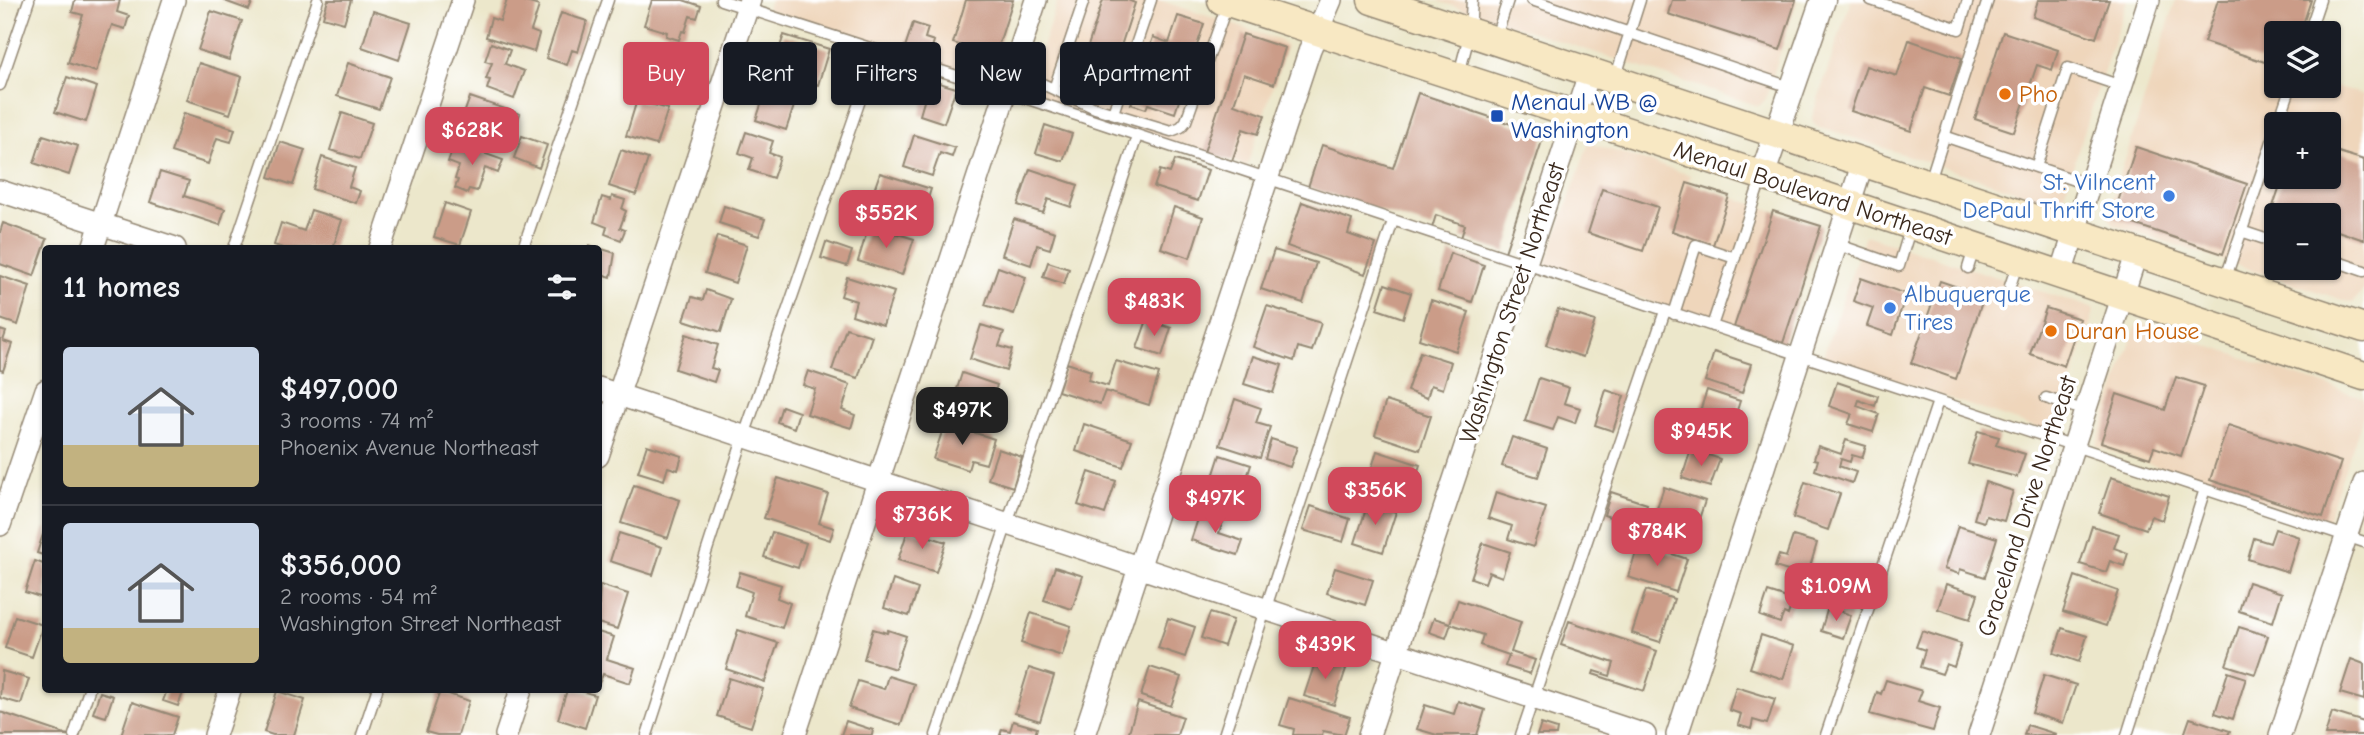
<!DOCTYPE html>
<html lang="en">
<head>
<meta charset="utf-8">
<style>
  :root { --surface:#171b24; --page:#20242c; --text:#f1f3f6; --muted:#9ea1a6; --line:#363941; --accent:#d1495b }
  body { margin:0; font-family:"Comic Neue",sans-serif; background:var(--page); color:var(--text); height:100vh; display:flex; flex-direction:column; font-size:26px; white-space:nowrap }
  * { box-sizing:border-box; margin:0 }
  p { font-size:23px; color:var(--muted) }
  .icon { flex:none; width:38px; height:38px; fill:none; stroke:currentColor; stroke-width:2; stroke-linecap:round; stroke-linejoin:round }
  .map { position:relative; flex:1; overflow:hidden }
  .sheet { position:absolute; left:42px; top:245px; width:560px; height:448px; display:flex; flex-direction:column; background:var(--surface); border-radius:7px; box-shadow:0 2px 5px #0004 }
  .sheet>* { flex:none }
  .top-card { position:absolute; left:623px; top:42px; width:665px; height:63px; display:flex; gap:14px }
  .controls { position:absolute; left:2264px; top:21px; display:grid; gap:14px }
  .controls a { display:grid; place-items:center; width:77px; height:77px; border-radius:7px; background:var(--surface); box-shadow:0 2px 5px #0004; font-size:35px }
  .price { position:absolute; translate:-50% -60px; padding:0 16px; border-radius:14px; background:var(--accent); color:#fff; font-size:23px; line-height:46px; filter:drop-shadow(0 2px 4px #0008) }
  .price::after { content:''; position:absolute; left:50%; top:42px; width:21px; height:16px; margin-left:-10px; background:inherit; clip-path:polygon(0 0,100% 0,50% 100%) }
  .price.active { background:#222; color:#fff }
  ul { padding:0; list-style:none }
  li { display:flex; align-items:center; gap:21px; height:175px; padding:0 21px }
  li+li { border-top:2px solid var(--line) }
  li span { display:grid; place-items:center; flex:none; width:196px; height:140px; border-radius:7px; color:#555 }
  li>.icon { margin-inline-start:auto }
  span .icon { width:84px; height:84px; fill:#fffc; stroke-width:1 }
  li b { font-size:30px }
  h2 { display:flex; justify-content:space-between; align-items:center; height:84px; padding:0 21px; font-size:30px }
  .chip { padding:0 24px; border-radius:7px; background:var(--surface); box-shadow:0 2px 5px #0004; font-size:24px; line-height:63px }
  .chip.active { background:var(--accent); color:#fff }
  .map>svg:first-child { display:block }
</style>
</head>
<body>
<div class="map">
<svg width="2364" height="735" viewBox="0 0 2364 735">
  <rect width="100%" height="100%" fill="#fff"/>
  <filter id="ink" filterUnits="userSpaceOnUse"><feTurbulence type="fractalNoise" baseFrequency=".0143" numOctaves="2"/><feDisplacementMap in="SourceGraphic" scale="14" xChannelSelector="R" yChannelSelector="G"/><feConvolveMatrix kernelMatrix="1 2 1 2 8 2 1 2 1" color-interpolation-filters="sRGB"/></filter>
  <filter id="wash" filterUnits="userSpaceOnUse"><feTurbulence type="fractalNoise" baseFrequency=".00686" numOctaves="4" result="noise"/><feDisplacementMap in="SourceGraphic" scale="28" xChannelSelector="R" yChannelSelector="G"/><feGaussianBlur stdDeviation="1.57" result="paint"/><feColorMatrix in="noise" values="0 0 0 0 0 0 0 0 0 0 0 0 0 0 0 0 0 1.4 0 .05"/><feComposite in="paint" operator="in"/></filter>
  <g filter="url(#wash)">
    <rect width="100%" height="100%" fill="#ece7cb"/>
    <path fill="#efd6bb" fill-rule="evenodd" d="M770 0H1013L986 82 767 9Z
      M1058 0H1159L1279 40 1286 46 1247 166 1026 95Z
      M1435 0H1797L1765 100 1759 106Z
      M1851 0H2127L2063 197 2056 202H2050L1817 126 1813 123 1812 117Z
      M2176 0H2315L2305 33H2277V86L2329 84 2364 95V290L2352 303 2113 224 2109 217V210ZM2277 124H2329V177H2277ZM2277 215H2329V268H2277Z
      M1589 143 1690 175 1688 183 1821 226 1781 346 1545 266Z
      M1865 235 2093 308 2094 312 2055 434 1823 356Z
      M2139 323 2364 398V414L2326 523 2096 446 2136 326Z"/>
    <g id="blocks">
      <path fill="#cb9c88" d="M75 0H120L117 12 129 16 125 29 112 25 96 72 68 63 83 15 72 12Z
        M222 0H253L249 10Z
        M328 0H351L344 23 323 17Z
        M507 0H520L539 6 531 31 539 34 534 52 486 37 491 18 500 21Z
        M652 0H683L701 6 697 18 690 16 685 32 682 31 679 40 666 36 667 32 644 25Z
        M966 0H1013L995 56 953 43Z
        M1103 0H1128L1135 3 1105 95 1075 86Z
        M1672 0H1796L1780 50 1668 14Z
        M2038 0H2109L2096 38 2033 17Z
        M2218 0H2311L2300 33H2277V66L2204 42Z
        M211 11 242 21 229 60 198 50Z
        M373 11 411 23 399 60 362 47Z
        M561 13 587 21 578 52 572 50 567 65 546 58Z
        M1178 16 1204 24 1175 113 1148 104 1146 109 1131 104 1153 37 1169 43Z
        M913 23 928 28 925 38 934 41 928 61 903 53Z
        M2003 32 2058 50 2052 70 2037 65 2014 132 1975 119Z
        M1243 34 1285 48 1274 84 1244 74 1234 104 1265 115 1258 134 1243 129 1232 161 1204 152Z
        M784 35 829 49 818 85 772 70Z
        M1909 40 1962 58 1949 96 1925 88 1911 131 1851 111 1866 66 1897 76Z
        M491 43 510 50 505 64 524 71 514 99 487 89 490 80 486 79 492 63 485 61Z
        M655 43 670 48 668 54 682 59 677 75 674 73 668 91 630 79 635 63 630 61 635 45 641 47 642 44 653 48Z
        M199 63 242 77 230 114 187 100Z
        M348 63 390 77 379 109 337 96Z
        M67 77 97 87 86 122 55 112Z
        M919 77 956 88 944 123 920 115 925 98 913 94Z
        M768 84 798 94 786 130 756 120Z
        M1418 93 1544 135 1505 252 1461 238 1465 225 1436 215 1432 228 1308 187 1322 145 1393 168Z
        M470 97 520 114 511 141 494 135 489 148 456 136Z
        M637 100 668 109 656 145 626 136Z
        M184 113 235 129 231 142 217 138 208 164 171 152Z
        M342 113 372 123 360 159 330 150Z
        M1045 125 1072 134 1063 161 1036 153Z
        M746 132 773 141 769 153 780 157 773 178 749 170 753 158 739 153Z
        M43 135 78 146 69 175 34 163Z
        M914 135 955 148 952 157 940 153 932 176 904 167Z
        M522 136 547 145 539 168 514 158Z
        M280 142 305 150 293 185 269 177Z
        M455 143 503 160 498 173 485 168 477 191 469 189 467 193 455 188 458 180 455 179 459 166 448 162Z
        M2136 147 2247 184 2223 254 2113 217Z
        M2329 149 2364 160V240L2329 228V215H2292L2272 209 2283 177H2329Z
        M621 150 648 159 636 195 609 186Z
        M322 157 355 168 349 187 360 191 356 203 312 189Z
        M1175 160 1208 170 1198 201 1154 187 1160 170 1170 173Z
        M1030 169 1078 185 1071 207 1048 199 1043 213 1018 205Z
        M160 172 189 181 184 196 225 209 220 225 150 202Z
        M880 173 931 189 919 227 867 210Z
        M1687 183 1729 196 1713 245 1672 231Z
        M1602 189 1658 207 1643 251 1588 233Z
        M612 196 625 200 622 209 626 211 620 228 625 230 621 240 605 234 607 227 594 222 602 197 611 200Z
        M1302 202 1352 220 1348 234 1376 244 1365 274 1287 246Z
        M445 203 471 212 460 245 434 237Z
        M724 206 765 219 759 236 719 223Z
        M1174 207 1203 217 1190 258 1161 248Z
        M311 210 342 220 333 248H283L274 245 281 223 304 231Z
        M1773 211 1821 226 1783 343 1734 327Z
        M1014 219 1055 232 1050 249 1037 245 1031 265 1002 255Z
        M3 223 47 239 34 276 0 264V232Z
        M869 225 914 239 902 275 858 261Z
        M717 236 747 245 735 283 705 273Z
        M826 242 852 251 847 266 821 258Z
        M589 245 615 253 611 277 602 274 599 284 598 248H588Z
        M1274 250 1316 263 1303 303 1261 289Z
        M1450 253 1484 265 1472 302 1438 291Z
        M1048 262 1069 269 1064 284 1043 277Z
        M998 267 1026 277 1014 314 985 305Z
        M0 276 30 286 18 325 0 319Z
        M847 277 894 292 883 325 852 315 856 301 841 296Z
        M1861 278 1906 294 1893 335 1867 326 1873 308 1853 301Z
        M1940 281 1984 296 1956 379 1911 363Z
        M1155 283 1179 290 1170 316 1136 305 1140 293 1151 296Z
        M1385 284 1411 293 1403 318 1377 309Z
        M706 290 731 299 721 332 684 320 692 297 703 300Z
        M1431 300 1469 312 1456 351 1419 339Z
        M1267 306 1321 323 1312 351 1298 347 1294 361 1253 347Z
        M2046 308 2080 319 2064 366 2030 354Z
        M1558 309 1595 321 1583 357 1546 345Z
        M1147 320 1171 328 1162 356 1137 348Z
        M981 325 1004 332 999 346 1012 350 1006 371 970 359Z
        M846 328 872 336 858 378 832 370Z
        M0 330 6 332 3 341 12 344 3 371 0 370Z
        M686 334 718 345 711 368 718 370 714 382 675 369Z
        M1420 352 1451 362 1443 389 1431 385 1427 398 1407 391Z
        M1714 352 1751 364 1742 393 1705 381Z
        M1253 356 1282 365 1273 393 1244 384Z
        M1116 361 1159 374 1149 405 1105 391 1100 404 1058 391 1067 363 1091 371 1088 380 1108 386Z
        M808 371 850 385 842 410 855 415 851 428 807 414 815 389 803 385Z
        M962 373 997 385 987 417 952 405Z
        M2176 377 2204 386 2181 456 2154 447 2150 458 2101 442 2117 394 2165 410Z
        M1539 378 1569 388 1564 403 1580 408 1575 423 1558 417 1553 430 1525 421Z
        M1837 382 1878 396 1875 406 1859 400 1857 406 1879 414 1873 432 1848 424 1852 414 1829 406Z
        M1606 390 1624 396 1613 431 1595 425Z
        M1707 390 1740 401 1727 442 1681 427 1686 413 1698 417Z
        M1235 399 1261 408 1256 423 1270 427 1260 458 1220 445Z
        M1386 401 1431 416 1420 450 1375 435Z
        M782 406 799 412 794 428 777 422Z
        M945 423 994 439 986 464 971 460 968 470 933 459Z
        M1084 424 1132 440 1123 467 1076 451Z
        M2228 425 2341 462 2323 517 2210 480Z
        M1978 431 1999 437 1996 445 2025 454 2017 477 1968 464Z
        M1512 437 1547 449 1538 477 1502 466Z
        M1271 439 1297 447 1290 467 1265 459Z
        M1846 440 1866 446 1862 458 1852 455 1850 462 1841 459 1839 466 1856 472 1852 483 1815 470 1818 460 1814 459 1818 446 1841 454Z
        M647 445 682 456 678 470 668 467 664 480 638 472Z
        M998 449 1022 457 1013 487 988 479Z
        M1691 449 1720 459 1710 487 1682 478Z
        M1377 451 1420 465 1408 501 1380 492 1384 479 1370 474Z
        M1220 455 1251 465 1240 499 1209 489Z
        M1089 472 1116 481 1105 514 1078 505Z
        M2111 477 2169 496 2162 520 2151 516 2146 529 2099 513Z
        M778 478 828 494 819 523 834 528 830 540 764 518Z
        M1805 482 1840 494 1828 530 1793 518Z
        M1985 482 2013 491 2004 521 1986 516 1984 522 1974 519Z
        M634 485 680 500 668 538 621 523Z
        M1664 487 1705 501 1694 534 1653 521Z
        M1496 492 1546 508 1533 547 1508 539 1512 526 1488 518Z
        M1611 492 1647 504 1640 527 1604 515Z
        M1368 503 1396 512 1383 552 1355 543Z
        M1311 506 1350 519 1343 542 1303 530Z
        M1200 513 1223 521 1219 533 1243 541 1238 555 1191 540Z
        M1958 526 1997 538 1985 577 1960 569 1959 574 1944 569Z
        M2092 526 2119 534 2114 548 2128 553 2124 566 2110 561 2106 572 2080 564Z
        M45 528H46V556L37 553Z
        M2275 529 2299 537 2288 572 2248 559 2254 538 2270 543Z
        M908 530 946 542 936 572 898 560Z
        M772 532 806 543 798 568 764 557Z
        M619 533 662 547 653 575 610 561Z
        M1793 536 1817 543 1807 577 1775 567 1779 555 1786 557Z
        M1483 543 1510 552 1502 577 1489 572 1485 583 1471 578Z
        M1639 543 1687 559 1676 592 1628 577Z
        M35 561 46 565V599L25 592Z
        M1055 567 1083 576 1072 609 1044 600Z
        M1335 568 1373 580 1365 605 1327 593Z
        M740 572 781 585 777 598 790 603 782 628 745 616 752 592 736 586Z
        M2075 576 2118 591 2106 626 2063 612Z
        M893 580 918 589 909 616 884 608Z
        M2248 582 2282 593 2273 622 2239 611Z
        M1946 584 1978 594 1970 619 1938 609Z
        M600 585 628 594 617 629 598 623Z
        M1646 590 1674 599 1660 642 1632 633Z
        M1768 592 1793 600 1788 615 1784 613 1780 623 1760 616Z
        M1458 600 1521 622 1511 652 1535 660 1530 674 1505 666 1509 655 1480 645 1483 635 1451 624 1446 638 1429 632 1434 618 1450 623Z
        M1828 607 1851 615 1843 638 1821 631Z
        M1031 613 1071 626 1062 656 1021 643Z
        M1210 613 1233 620 1224 646 1201 638Z
        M15 616 43 625 32 657 5 648Z
        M1168 618 1195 627 1185 657 1158 648Z
        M1569 621 1657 651 1644 691 1593 674 1594 671 1610 676 1614 663 1561 645Z
        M2239 627 2268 636 2255 674 2226 665Z
        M2062 628 2087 636 2079 662 2054 653Z
        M873 629 887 633 888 630 906 636 895 669 864 659Z
        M738 630 778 643 765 682 726 669Z
        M1922 631 1961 644 1954 667 1946 664 1942 674 1920 667 1925 650 1916 647Z
        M598 632 614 637 607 659 635 668 630 683 603 674 598 686Z
        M1761 635 1794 646 1783 679 1750 668Z
        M1317 657 1347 666 1334 705 1304 696Z
        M2351 659 2364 664V700L2340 693Z
        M1150 667 1181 677 1171 706 1141 696Z
        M1029 668 1054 676 1040 721 1015 713Z
        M2 671 29 679 21 704 0 698Z
        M2228 672 2246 678 2233 719 2215 713Z
        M2044 675 2076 685 2063 723 2032 713Z
        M888 676 914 684 901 725 849 708 858 681 884 689Z
        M729 678 763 689 751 727 717 716Z
        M1886 680 1922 691 1918 701 1940 708 1933 731 1870 714 1877 692 1881 694Z
        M1736 687 1775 699 1767 724 1753 720 1751 729 1738 725 1741 714 1729 710Z
        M167 690H184L178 706 163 701Z
        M567 690H578L595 695 585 728 558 719Z
        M277 691 305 700 294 735H273L264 732Z
        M440 691 469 701 458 735H437L426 732Z
        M100 692 113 696 106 717 93 713Z
        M1289 698 1350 717 1344 735 1323 731 1322 735H1293L1294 729 1280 725Z
        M1458 701 1485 710 1477 735H1437L1417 729 1425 705 1454 714Z
        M132 702 178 717 172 735H121Z
        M1138 702 1183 717 1177 735H1128Z
        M0 712 68 735H0Z
        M2332 712 2364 722V735H2325Z
        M2190 718 2230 731 2228 735H2184Z
        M846 721 873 730 872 735H841Z
        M1013 721 1037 728 1035 735H1000L1002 729 1010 731Z
        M1541 724 1557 729 1556 735H1537Z
        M2027 725 2056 734V735H2024Z"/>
    </g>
  </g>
  <g filter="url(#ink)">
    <use href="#blocks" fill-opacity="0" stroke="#948874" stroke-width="2"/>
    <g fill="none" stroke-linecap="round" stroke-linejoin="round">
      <g stroke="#948874" stroke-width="13">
        <path id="service" d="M721 0 1022 97 2364 542
          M1532 0 1793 88
          M1871 0 1959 29 1968 0
          M2309 33 2320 0
          M1495 40 1508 0
          M1014 71 1095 108 1171 131 1181 127 1186 121 1228 2
          M1459 74 1470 32 1472 0
          M1615 79 1640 0
          M0 85 29 0
          M1054 89 1084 0
          M1113 113 1151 0
          M2278 124 2291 86
          M1944 136 2036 167
          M1929 184 1988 0
          M2089 185 2036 167 2068 68 2121 86
          M2241 231 2277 243
          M1836 244 1899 266 1911 226
          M234 248 318 0
          M523 248 608 0
          M2329 259 2364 271
          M1968 268 1974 249
          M2225 280 2277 127
          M2010 286 2018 262
          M1674 314 1696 245 1735 258
          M1712 326 1762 176
          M2046 398 2086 411
          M74 735 89 690
          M362 735 377 690
          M647 735 744 436 877 51
          M936 735 1137 136
          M1224 735 1393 221
          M1521 735 1665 311
          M1826 735 1938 401
          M2127 735 2205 489"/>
      </g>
      <g stroke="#948874" stroke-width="24">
        <path id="minor" d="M0 191 175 248
          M93 248 174 0
          M380 248 463 0
          M2061 274 2149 0
          M598 388 1645 735
          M598 456 750 0
          M0 525 46 390
          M215 735 230 690
          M506 735 521 690
          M795 735 1036 0
          M1084 735 1310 49 1331 0
          M1369 735 1590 71
          M1677 735 1863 162
          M1979 735 2137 252
          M2280 735 2364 483"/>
      </g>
      <g stroke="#948874" stroke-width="27">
        <path id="tertiary" d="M1762 176 1823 0"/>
      </g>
      <g stroke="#948874" stroke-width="31">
        <path id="secondary" d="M1222 0 1788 184 2364 376
          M1372 0 2364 328"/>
      </g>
      <use href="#service" stroke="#fff" stroke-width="10"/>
      <use href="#minor" stroke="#fff" stroke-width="21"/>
      <use href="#tertiary" stroke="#fff" stroke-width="24"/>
      <use href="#secondary" stroke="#f8e8c3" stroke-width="28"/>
    </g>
  </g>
  <g fill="#e8710a" stroke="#fff" stroke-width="2.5">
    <circle cx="2005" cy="94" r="7"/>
    <circle cx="2051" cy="331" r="7"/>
  </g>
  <rect fill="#1a4fb4" stroke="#fff" stroke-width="2.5" x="1490" y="109" width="14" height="14" rx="3.5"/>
  <g fill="#3f7fe0" stroke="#fff" stroke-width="2.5">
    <circle cx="2169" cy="196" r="7"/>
    <circle cx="1890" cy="308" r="7"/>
  </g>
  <g text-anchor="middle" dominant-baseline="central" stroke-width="7" stroke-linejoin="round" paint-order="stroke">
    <g font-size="24" fill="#c56008" stroke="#fff" text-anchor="start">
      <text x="2019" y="94">Pho</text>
      <text x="2065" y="331">Duran House</text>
    </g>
    <g font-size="24" fill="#164399" stroke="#fff" text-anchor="start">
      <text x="1511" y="102">Menaul WB @<tspan x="1511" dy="28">Washington</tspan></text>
    </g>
    <g font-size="24" fill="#366cbe" stroke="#fff" text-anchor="end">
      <text x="2155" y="182">St. Vilncent<tspan x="2155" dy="28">DePaul Thrift Store</tspan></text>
      <text x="1904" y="294" text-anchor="start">Albuquerque<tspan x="1904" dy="28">Tires</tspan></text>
    </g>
    <g font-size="24" fill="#3b2a1e" stroke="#fff">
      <text transform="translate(1813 193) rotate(18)">Menaul Boulevard Northeast</text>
      <text transform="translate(1512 303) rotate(-72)">Washington Street Northeast</text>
      <text transform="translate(2027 506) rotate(-72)">Graceland Drive Northeast</text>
    </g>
  </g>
</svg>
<div class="controls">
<a><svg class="icon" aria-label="layers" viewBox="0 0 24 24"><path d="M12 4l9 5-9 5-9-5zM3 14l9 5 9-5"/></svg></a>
<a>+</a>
<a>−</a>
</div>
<b class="price" style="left:472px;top:167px">$628K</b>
<b class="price" style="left:886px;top:250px">$552K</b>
<b class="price" style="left:1154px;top:338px">$483K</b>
<b class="price active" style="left:962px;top:447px">$497K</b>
<b class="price" style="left:1701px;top:468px">$945K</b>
<b class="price" style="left:1375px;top:527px">$356K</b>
<b class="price" style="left:1215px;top:535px">$497K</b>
<b class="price" style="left:922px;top:551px">$736K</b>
<b class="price" style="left:1657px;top:568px">$784K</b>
<b class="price" style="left:1836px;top:623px">$1.09M</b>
<b class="price" style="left:1325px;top:681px">$439K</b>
<div class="top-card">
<a class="chip active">Buy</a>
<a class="chip">Rent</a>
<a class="chip">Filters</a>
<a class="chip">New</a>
<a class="chip">Apartment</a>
</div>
<section class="sheet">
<h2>11 homes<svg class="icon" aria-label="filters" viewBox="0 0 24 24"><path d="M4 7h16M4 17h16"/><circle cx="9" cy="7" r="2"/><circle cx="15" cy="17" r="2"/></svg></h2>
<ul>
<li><span style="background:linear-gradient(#c9d6e8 70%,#c2b280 0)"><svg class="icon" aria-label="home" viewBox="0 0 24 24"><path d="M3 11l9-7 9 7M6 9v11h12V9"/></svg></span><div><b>$497,000</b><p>3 rooms · 74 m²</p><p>Phoenix Avenue Northeast</p></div></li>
<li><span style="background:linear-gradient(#c9d6e8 75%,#c2b280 0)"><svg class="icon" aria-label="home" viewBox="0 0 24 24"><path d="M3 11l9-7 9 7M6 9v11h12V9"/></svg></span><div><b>$356,000</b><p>2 rooms · 54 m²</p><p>Washington Street Northeast</p></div></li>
</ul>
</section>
</div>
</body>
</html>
